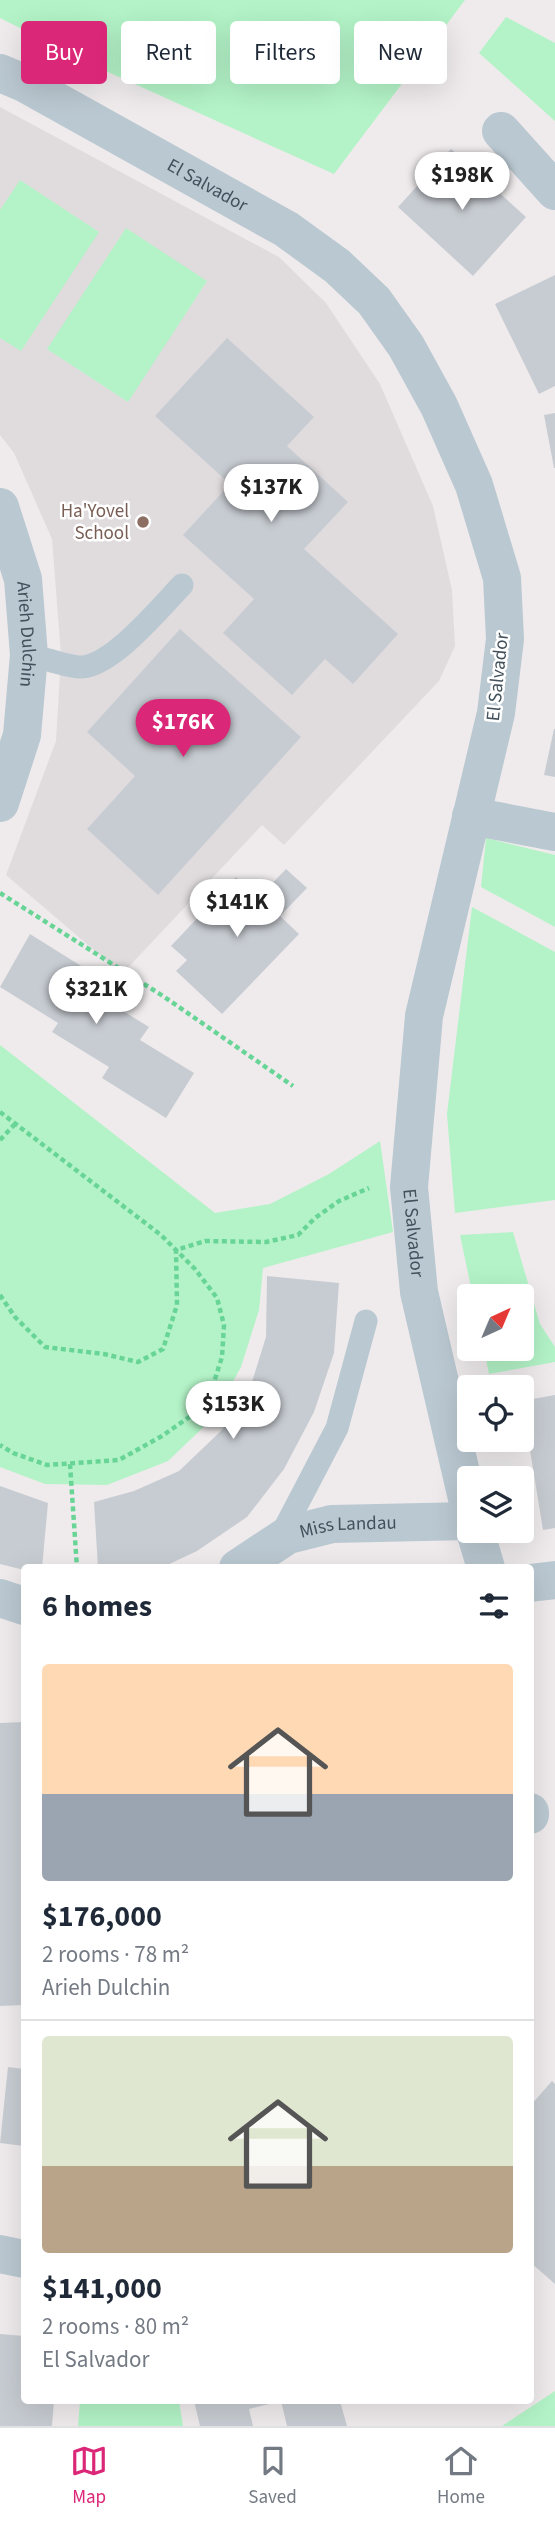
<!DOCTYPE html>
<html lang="en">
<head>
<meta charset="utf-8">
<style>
  :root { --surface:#fff; --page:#f2f2f3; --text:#1f2937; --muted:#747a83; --line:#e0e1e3; --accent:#db2777 }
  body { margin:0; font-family:"Source Sans 3",sans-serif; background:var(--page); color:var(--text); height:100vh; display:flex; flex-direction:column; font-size:26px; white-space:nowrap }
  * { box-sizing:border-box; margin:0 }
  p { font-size:23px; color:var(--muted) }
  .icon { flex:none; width:38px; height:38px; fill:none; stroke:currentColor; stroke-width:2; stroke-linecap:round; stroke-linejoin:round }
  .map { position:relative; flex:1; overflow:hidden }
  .drawer { position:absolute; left:21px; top:1564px; width:513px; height:840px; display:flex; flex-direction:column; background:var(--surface); border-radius:7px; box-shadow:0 7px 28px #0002 }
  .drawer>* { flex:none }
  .top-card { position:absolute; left:21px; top:21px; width:514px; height:63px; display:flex; gap:14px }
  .needle { width:46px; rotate:44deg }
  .fabs { position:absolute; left:457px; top:1284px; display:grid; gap:14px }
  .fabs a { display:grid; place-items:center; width:77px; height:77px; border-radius:7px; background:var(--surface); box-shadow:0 7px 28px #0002; font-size:35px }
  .price { position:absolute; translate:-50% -60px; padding:0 16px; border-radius:24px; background:#fff; color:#222; font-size:23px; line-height:46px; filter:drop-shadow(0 2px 4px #0008) }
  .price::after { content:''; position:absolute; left:50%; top:42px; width:21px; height:16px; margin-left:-10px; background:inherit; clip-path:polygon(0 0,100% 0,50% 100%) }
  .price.selected { background:var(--accent); color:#fff }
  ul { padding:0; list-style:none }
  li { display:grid; align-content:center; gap:14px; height:371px; padding:0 21px }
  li+li { border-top:2px solid var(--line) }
  li span { display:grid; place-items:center; height:217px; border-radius:7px; color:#555 }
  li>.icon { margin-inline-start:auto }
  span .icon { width:126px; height:126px; fill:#fffc; stroke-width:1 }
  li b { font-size:30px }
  h2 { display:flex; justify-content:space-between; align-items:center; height:84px; padding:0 21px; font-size:30px }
  .tag { padding:0 24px; border-radius:7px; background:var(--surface); box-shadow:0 7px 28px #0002; font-size:24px; line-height:63px }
  .tag.selected { background:var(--accent); color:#fff }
  .tabs { display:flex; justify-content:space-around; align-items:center; height:98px; border-top:2px solid var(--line); background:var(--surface); font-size:19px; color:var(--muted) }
  .tabs a { display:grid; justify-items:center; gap:4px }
  .tabs .selected { color:var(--accent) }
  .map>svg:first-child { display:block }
</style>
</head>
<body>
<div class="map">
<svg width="555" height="2426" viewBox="0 0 555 2426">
  <rect width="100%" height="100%" fill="#efebec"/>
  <path fill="#e0dcde" d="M0 107 279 257 326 303 380 384 433 506 452 590 455 646 439 681 284 845 262 825 122 974 6 875 56 741 61 655 52 539 14 453 0 435Z"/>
  <path fill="#b3f3c7" d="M0 0H465L334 174 108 72 0 18Z
    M506 17 555 43V121L479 53Z
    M20 180 99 232 21 351 0 338V210Z
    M126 228 207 281 128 402 47 349Z
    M486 838 555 855V927L481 887Z
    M472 907 555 952V1200L455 1213 447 1114Z
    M0 1045 215 1213 270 1204 329 1174 380 1141 393 1232 263 1268 259 1310 241 1367 213 1418 168 1461 107 1485 45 1484 0 1467Z
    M513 1232 540 1324 555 1347V1362L489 1374 484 1349H522V1297H473L460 1235Z
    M555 2391V2426H502Z
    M80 2401H179L183 2426H78Z"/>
  <path fill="#c7ccd2" d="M451 149 526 217 473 276 398 207Z
    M555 275V386L539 394 495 304Z
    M227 338 314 417 287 446 348 502 304 549 398 634 353 684 325 659 292 695 223 633 254 599 183 535 230 484 155 416Z
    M555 413V468H554L544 415Z
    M180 629 301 737 158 895 87 829 135 776 87 732Z
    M554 729H555V777L544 775Z
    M286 869 307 888 280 916 299 934 222 1014 176 971 187 960 171 946 236 877 258 898Z
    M30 934 94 974 86 988 149 1027 140 1040 194 1073 166 1118 102 1078 109 1067 52 1032 58 1023 0 987Z
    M267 1276 339 1283 334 1353 314 1412 284 1469 247 1517 197 1551 161 1568H98L94 1502 134 1491 179 1471 222 1430 252 1382 266 1337Z
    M555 1395V1528L543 1530 522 1401Z
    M0 1486 48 1503 42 1568H24V1570L0 1564Z
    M24 1722V2005L0 2006V1723Z
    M8 2067 24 2069V2146L0 2143Z
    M552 2081 555 2084V2284L530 2262V2106Z
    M0 2334 24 2336V2401H54L52 2426H0Z
    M194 2401H277V2402L249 2409 253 2426H200Z
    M281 2401H340L347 2426H287Z"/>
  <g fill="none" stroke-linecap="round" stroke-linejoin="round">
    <path stroke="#68d597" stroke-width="4.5" stroke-dasharray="5 3.5" stroke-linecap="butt" d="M0 893 163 996 293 1086
      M0 1112 161 1235 195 1269 217 1298 224 1325 222 1357 214 1382 202 1408 162 1436 119 1460 47 1465 13 1453 0 1445
      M0 1140 15 1124
      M0 1295 15 1317 45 1347 104 1354 138 1362 163 1349 177 1305 176 1250 205 1241 266 1242 298 1235 315 1218 339 1201 369 1188
      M70 1464 77 1568"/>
    <path stroke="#bac8d1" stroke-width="23" d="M29 655C41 657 71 668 82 667 113 665 160 608 182 585
      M278 1541 337 1428 366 1321"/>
    <g stroke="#bac8d1" stroke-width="38">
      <path id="s1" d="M0 73 24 83 286 229 337 266 374 301 406 346 439 406 474 485 502 578 505 639 496 713 424 1016 409 1187 419 1292 469 1507"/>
      <path d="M501 131 555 191"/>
      <path d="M471 816 555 832"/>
      <path d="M475 1531 486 1568"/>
      <path id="s2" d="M238 1568 288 1535 332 1524 469 1521"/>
      <path d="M530 1583 555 1580"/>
      <path d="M0 1598 24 1606"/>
      <path d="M530 1812V1815"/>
      <path d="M0 2254 24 2259"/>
    </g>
    <path stroke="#bac8d1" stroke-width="38" id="s3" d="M0 507 23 579 29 655 22 735 0 803"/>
  </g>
  <circle fill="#8d6e63" stroke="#fff" stroke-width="2.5" cx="143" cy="522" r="7"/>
  <g text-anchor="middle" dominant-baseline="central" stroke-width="5" stroke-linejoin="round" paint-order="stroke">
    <g font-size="19" fill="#42515b" stroke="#fff">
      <text stroke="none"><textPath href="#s1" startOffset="236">El Salvador</textPath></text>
      <text stroke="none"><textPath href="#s3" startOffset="131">Arieh Dulchin</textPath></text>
      <text transform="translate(498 677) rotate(-84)">El Salvador</text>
      <text stroke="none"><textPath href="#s1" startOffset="1412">El Salvador</textPath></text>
      <text stroke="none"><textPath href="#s2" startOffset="121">Miss Landau</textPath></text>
    </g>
    <g font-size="19" fill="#785e54" stroke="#fff" text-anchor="end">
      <text x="129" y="511">Ha'Yovel<tspan x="129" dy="22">School</tspan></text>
    </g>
  </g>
</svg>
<div class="fabs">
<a><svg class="needle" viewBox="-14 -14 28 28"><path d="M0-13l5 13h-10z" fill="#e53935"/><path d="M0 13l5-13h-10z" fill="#747a83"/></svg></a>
<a><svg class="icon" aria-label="locate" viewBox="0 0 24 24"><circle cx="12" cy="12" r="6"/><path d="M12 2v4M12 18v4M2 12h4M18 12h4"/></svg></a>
<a><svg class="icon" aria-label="layers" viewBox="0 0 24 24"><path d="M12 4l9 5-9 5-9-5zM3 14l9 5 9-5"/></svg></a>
</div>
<b class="price" style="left:462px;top:212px">$198K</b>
<b class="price" style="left:271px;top:524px">$137K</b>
<b class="price selected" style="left:183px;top:759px">$176K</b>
<b class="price" style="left:237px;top:939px">$141K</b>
<b class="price" style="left:96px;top:1026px">$321K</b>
<b class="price" style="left:233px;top:1441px">$153K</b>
<div class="top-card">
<a class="tag selected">Buy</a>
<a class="tag">Rent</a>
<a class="tag">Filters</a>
<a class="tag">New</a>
</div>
<section class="drawer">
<h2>6 homes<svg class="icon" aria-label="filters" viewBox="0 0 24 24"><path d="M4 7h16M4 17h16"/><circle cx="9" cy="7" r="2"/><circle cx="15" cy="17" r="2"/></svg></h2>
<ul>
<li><span style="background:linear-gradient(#ffd9b3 60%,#9aa5b1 0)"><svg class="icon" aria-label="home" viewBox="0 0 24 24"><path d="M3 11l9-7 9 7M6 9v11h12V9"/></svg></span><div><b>$176,000</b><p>2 rooms · 78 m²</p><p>Arieh Dulchin</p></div></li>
<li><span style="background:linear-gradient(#dfe7d0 60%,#b9a48a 0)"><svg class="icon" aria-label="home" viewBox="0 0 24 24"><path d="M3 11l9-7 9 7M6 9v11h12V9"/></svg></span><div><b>$141,000</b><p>2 rooms · 80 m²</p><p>El Salvador</p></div></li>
</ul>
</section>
</div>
<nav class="tabs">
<a class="selected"><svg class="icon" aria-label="map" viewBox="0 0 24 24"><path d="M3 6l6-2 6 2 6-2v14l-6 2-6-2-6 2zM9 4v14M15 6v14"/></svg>Map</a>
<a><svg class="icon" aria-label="saved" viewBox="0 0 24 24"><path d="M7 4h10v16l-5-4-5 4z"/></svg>Saved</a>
<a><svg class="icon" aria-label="home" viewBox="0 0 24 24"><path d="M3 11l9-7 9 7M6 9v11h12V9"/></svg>Home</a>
</nav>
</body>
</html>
